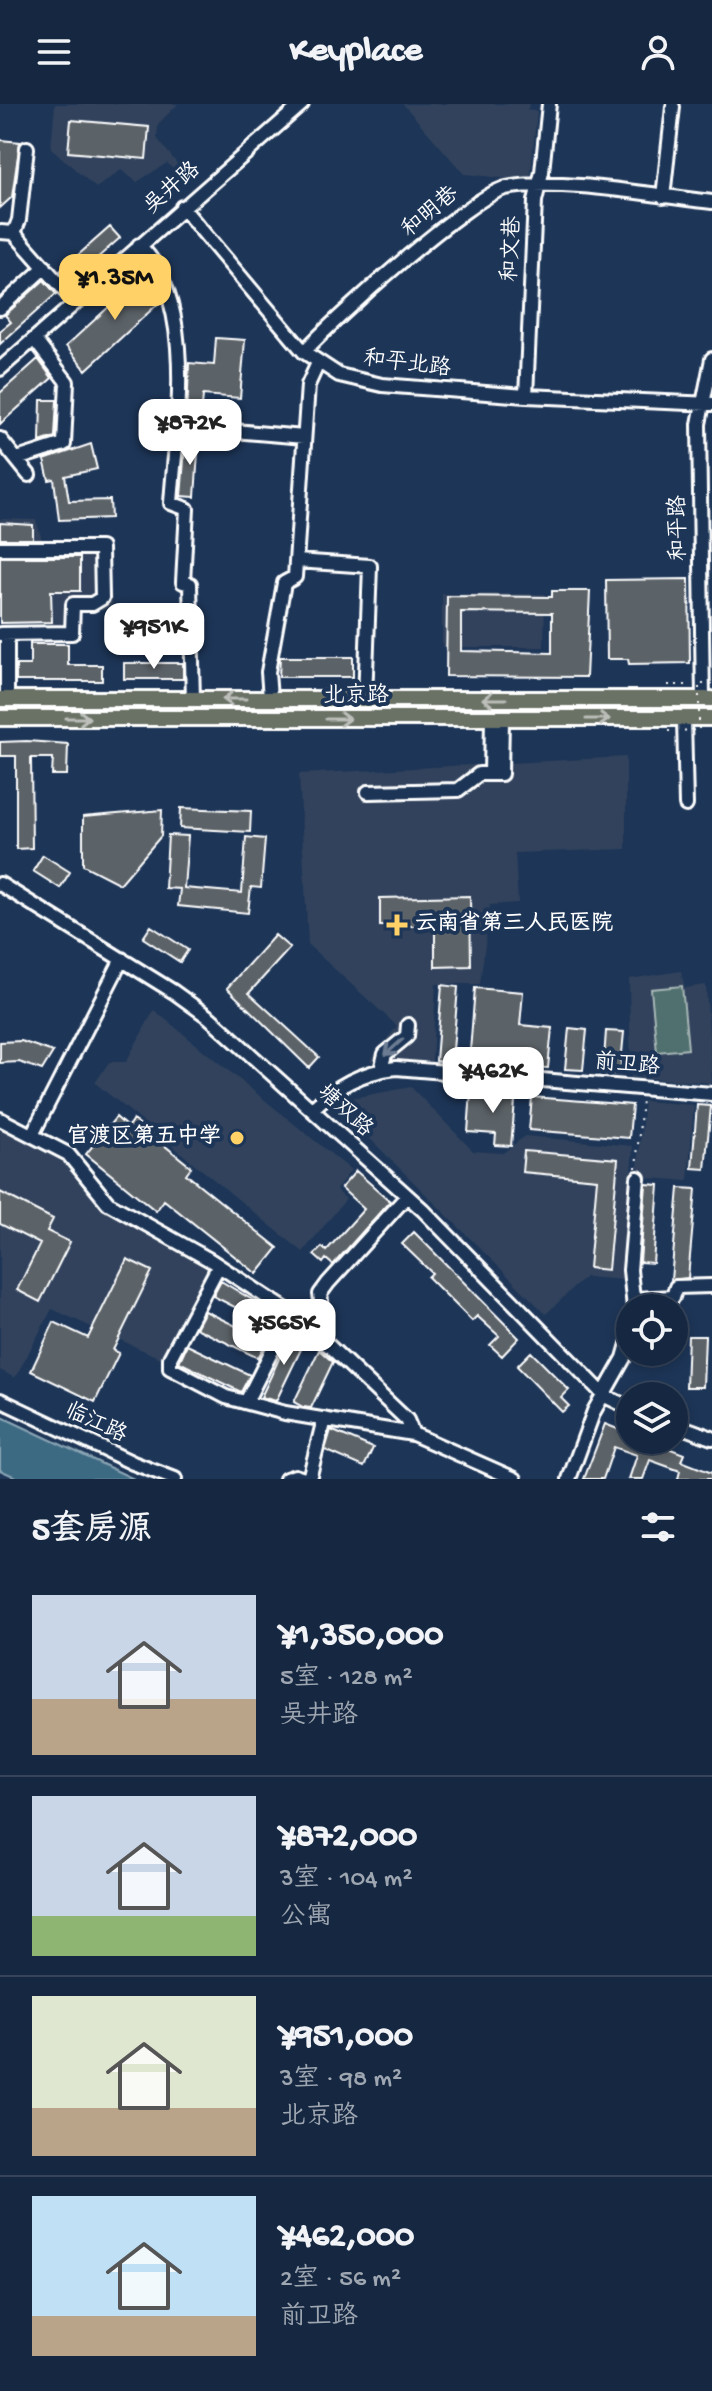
<!DOCTYPE html>
<html lang="zh">
<head>
<meta charset="utf-8">
<style>
  :root { --surface:#162841; --page:#23344c; --text:#f1f3f6; --muted:#9ea6b1; --line:#35445a; --accent:#ffd166 }
  body { margin:0; font-family:"Gochi Hand","LXGW WenKai TC",sans-serif; background:var(--page); color:var(--text); height:100vh; display:flex; flex-direction:column; font-size:30px; white-space:nowrap }
  * { box-sizing:border-box; margin:0 }
  p { font-size:26px; color:var(--muted) }
  .icon { flex:none; width:44px; height:44px; fill:none; stroke:currentColor; stroke-width:2; stroke-linecap:round; stroke-linejoin:round }
  .map { position:relative; height:1375px; overflow:hidden }
  .sheet { display:flex; flex-direction:column; background:var(--surface); flex:1 }
  .sheet>* { flex:none }
  .controls { position:absolute; left:616px; top:1190px; display:grid; gap:16px }
  .controls a { display:grid; place-items:center; width:72px; height:72px; border-radius:50%; background:var(--surface); box-shadow:0 4px 12px #0003,0 0 0 2px var(--line); font-size:40px }
  .price { position:absolute; translate:-50% -68px; padding:0 18px; border-radius:16px; background:#fff; color:#222; font-size:26px; line-height:52px; filter:drop-shadow(0 2px 4px #0008) }
  .price::after { content:''; position:absolute; left:50%; top:48px; width:24px; height:18px; margin-left:-12px; background:inherit; clip-path:polygon(0 0,100% 0,50% 100%) }
  .price.selected { background:var(--accent); color:#111 }
  ul { padding:0; list-style:none }
  li { display:flex; align-items:center; gap:24px; height:200px; padding:0 32px }
  li+li { border-top:2px solid var(--line) }
  li span { display:grid; place-items:center; flex:none; width:224px; height:160px; border-radius:0px; color:#555 }
  li>.icon { margin-inline-start:auto }
  span .icon { width:96px; height:96px; fill:#fffc; stroke-width:1 }
  li b { font-size:34px }
  h2 { display:flex; justify-content:space-between; align-items:center; height:96px; padding:0 32px; font-size:34px }
  header { display:flex; justify-content:space-between; align-items:center; height:104px; padding:0 32px; background:var(--surface); font-size:36px; font-weight:700 }
  .map>svg:first-child { display:block }
</style>
</head>
<body>
<header><svg class="icon" aria-label="menu" viewBox="0 0 24 24"><path d="M4 6h16M4 12h16M4 18h16"/></svg>Keyplace<svg class="icon" aria-label="person" viewBox="0 0 24 24"><circle cx="12" cy="8" r="4"/><path d="M4 21q1-7 8-7t8 7"/></svg></header>
<div class="map">
<svg width="712" height="1375" viewBox="0 0 712 1375">
  <rect width="100%" height="100%" fill="#1d3557"/>
  <filter id="ink" filterUnits="userSpaceOnUse"><feTurbulence type="fractalNoise" baseFrequency=".0125" numOctaves="2"/><feDisplacementMap in="SourceGraphic" scale="16" xChannelSelector="R" yChannelSelector="G"/><feConvolveMatrix kernelMatrix="1 2 1 2 8 2 1 2 1" color-interpolation-filters="sRGB"/></filter>
  <g filter="url(#ink)">
    <path fill="#30435c" d="M55 0H178L158 20 157 34 189 75 185 78 167 59 137 78 121 66 96 84 51 44Z
      M403 0H530L527 6 537 7 530 77 464 70Z
      M0 415 36 416 43 439 107 442 113 505 78 508V521L0 522Z
      M442 490H545L544 543H442Z
      M626 653V745L515 749 518 799 490 801 480 880H436L432 957H370L397 922 308 841 299 670Z
      M681 867 685 884 706 881 712 979 631 973 629 875Z
      M154 906 351 1066 336 1086 346 1095 303 1148 95 979 109 958H126Z
      M411 983 473 1047 503 1049 525 1032 633 1042 624 1176 585 1173 546 1210 339 1004 346 995Z
      M644 997 694 1001 688 1077 637 1073Z
      M0 1025 78 1065 90 1080 206 1157 209 1167 160 1254 52 1205 15 1274 0 1266Z"/>
    <path fill="#506f6e" stroke="#a8b7b6" stroke-width="2" d="M682 882 688 945 657 948 651 885Z"/>
    <path fill="#3e6a83" stroke="#8ba6b5" stroke-width="2" d="M0 1312 134 1375H20L0 1366Z"/>
    <path fill="#5c6368" stroke="#fff" stroke-width="2" fill-rule="evenodd" d="M71 16 149 23 146 55 68 48Z
      M0 36 20 38 12 93 0 104Z
      M110 123 120 134 70 178 60 167Z
      M147 168 161 197 86 266 66 242Z
      M44 176 56 190 0 240V227L11 218 5 211Z
      M216 234 245 236 240 294 203 291 201 315 187 314 189 259 214 261Z
      M38 255 52 274 0 320V289Z
      M41 296H57L55 333 40 338Z
      M186 332 199 333 195 393 181 392Z
      M91 340 97 365 65 372 69 397 110 396 111 414 59 416 54 375 49 376 44 356Z
      M0 419 33 421V435H0Z
      M0 453H80V487H51L52 518 0 519Z
      M689 475 690 559 629 560 628 555H607L606 476Z
      M552 487H590L586 573 446 572 447 492 552 493ZM461 508 552 509V549L461 547Z
      M30 540H68V561H102V577H16V561H30Z
      M280 553H353V573H279Z
      M124 559H183V575H124Z
      M27 637 68 640 67 671H52L53 654H31L32 744 16 745V652H0V638Z
      M181 704 251 707 250 728 180 724Z
      M162 706 161 732 120 780 83 761V713Z
      M168 731 188 732 184 784 242 789 246 733 265 735 261 784 251 783 248 809 178 802 180 785 165 784Z
      M43 751 70 768 60 784 33 767Z
      M470 792 471 862 435 863V822H380V794Z
      M151 822 188 846 180 858 143 834Z
      M275 831 290 844 249 889 319 953 309 964 227 884Z
      M442 881 458 883 452 959 436 957Z
      M475 884 523 888 520 921 552 924 548 964 469 960Z
      M569 924 587 926 583 966 565 965Z
      M606 927 624 928 620 970 603 969Z
      M21 937 53 948 42 966 19 958 0 959V938Z
      M500 984 516 986 511 1042 495 1041 496 1030 468 1028 471 987 499 990Z
      M532 993 632 1001 629 1034 529 1026Z
      M697 1001 711 1002 705 1065 692 1064Z
      M116 1013 127 1023 133 1016 191 1063 186 1070 278 1144 257 1170 164 1096 156 1107 86 1050Z
      M524 1047 618 1055 608 1166 589 1164 597 1075 522 1068Z
      M356 1067 390 1097 333 1161 326 1155 323 1159 314 1151 322 1143 326 1147 364 1105 341 1084Z
      M646 1080 659 1081 653 1159 640 1158Z
      M679 1084 696 1085 688 1174 671 1176Z
      M0 1088 53 1115 47 1127 70 1138 40 1198 17 1186 40 1140 0 1120Z
      M414 1128 519 1234 502 1252 490 1241 499 1232 477 1212 472 1217 428 1173 432 1169 402 1140Z
      M127 1155 152 1167 113 1246 119 1249 95 1298 31 1267 54 1218 88 1234Z
      M221 1177 279 1212 274 1223 213 1192Z
      M205 1207 267 1237 258 1254 196 1224Z
      M292 1227 305 1237 276 1297 261 1293Z
      M688 1232H705L703 1283H686Z
      M187 1241 250 1271 241 1288 179 1258Z
      M319 1246 333 1258 311 1304 303 1303 294 1298Z
      M531 1248 569 1286 561 1294 569 1302 562 1308 517 1262Z
      M605 1320 630 1330V1336H647L684 1350 681 1357 712 1369V1375H678L680 1367 650 1356 643 1375H629L637 1351 614 1343 603 1375H584Z
      M331 1326 373 1344 364 1363 325 1346Z"/>
    <g fill="none" stroke-linecap="round" stroke-linejoin="round">
      <g stroke="#fff" stroke-width="18">
        <path id="minor" d="M663 93 673 3
          M182 103 304 248 339 271 382 281 526 292 712 300
          M0 128 14 129 75 198
          M14 129 19 116 27 44
          M139 141C198 198 176 324 171 399L187 405 183 478 190 480 193 595
          M0 204 45 163
          M304 248C330 218 473 90 506 84 559 73 655 92 712 98
          M0 265 302 0
          M526 292 535 97 542 68 549 0
          M176 322 304 333
          M0 335 29 371
          M17 355 64 340 67 278 34 235
          M0 444H101L102 494 92 500H73L72 529 0 530
          M296 457 370 462 365 595
          M270 594 268 568 284 479 295 473 308 281 318 259
          M7 595V530
          M703 595 699 320 712 255
          M684 614 686 701
          M491 670 492 615
          M368 688 458 686 479 670H501L502 615
          M0 780 174 888 210 914 423 1106 605 1292 630 1304
          M381 966 385 950 407 932 408 921
          M312 1005C337 982 361 968 396 964L712 990
          M0 1015 68 1050 108 1099 210 1156 288 1207 290 1211 246 1298
          M32 1031 122 855
          M218 1163 170 1254V1264L226 1293 285 1309 413 1330 515 1375
          M635 1195 673 1193 676 1183 712 1182
          M322 1204 320 1190 328 1179 407 1092
          M634 1204 630 1166 638 1074
          M288 1214 328 1241 407 1316 413 1330
          M0 1296 133 1359 175 1375
          M674 1320 712 1334
          M286 1375 295 1372 304 1375
          M309 1375 324 1315
          M569 1375 594 1307 624 1254 630 1233"/>
      </g>
      <g stroke="#fff" stroke-width="20">
        <path id="major" d="M0 595H712
          M0 614H712"/>
      </g>
      <path stroke="#fff" stroke-width="2" stroke-dasharray="2 6" stroke-linecap="butt" d="M668 581H690
        M636 1064 642 995"/>
      <use href="#minor" stroke="#1d3557" stroke-width="12"/>
      <use href="#major" stroke="#6a7165" stroke-width="14"/>
      <path stroke="#fff" stroke-width="2" stroke-dasharray="2 6" stroke-linecap="butt" d="M668 627 699 626V580H712"/>
    </g>
    <defs><path id="oneway-shaft" d="M-6 0H5M1.5-3L5.5 0L1.5 3" fill="none" stroke-width="1.6" stroke-linecap="round" stroke-linejoin="round" transform="scale(2)"/></defs>
    <g stroke="#bcbfba">
      <use href="#oneway-shaft" transform="translate(234 595) rotate(180)"/>
      <use href="#oneway-shaft" transform="translate(494 595) rotate(180)"/>
      <use href="#oneway-shaft" transform="translate(78 614)"/>
      <use href="#oneway-shaft" transform="translate(338 615)"/>
      <use href="#oneway-shaft" transform="translate(598 615)"/>
    </g>
    <use stroke="#6c7c92" href="#oneway-shaft" transform="translate(394 943) rotate(138)"/>
  </g>
  <g fill="#ffd166" stroke="#1d3557" stroke-width="3">
    <path d="M393 809h8v8h8v8h-8v8h-8v-8h-8v-8h8z"/>
    <circle cx="237" cy="1034" r="8"/>
  </g>
  <g text-anchor="middle" dominant-baseline="central" stroke-width="8" stroke-linejoin="round" paint-order="stroke">
    <g font-size="22" fill="#fff" stroke="#1d3557">
      <text transform="translate(173 85) rotate(-41)">吴井路</text>
      <text transform="translate(431 109) rotate(-40)">和明巷</text>
      <text transform="translate(513 145) rotate(-87)">和文巷</text>
      <text transform="translate(407 261) rotate(7)">和平北路</text>
      <text transform="translate(680 424) rotate(-91)">和平路</text>
      <text x="356" y="593">北京路</text>
      <text transform="translate(627 962) rotate(5)">前卫路</text>
      <text transform="translate(344 1008) rotate(42)">塘双路</text>
      <text transform="translate(95 1320) rotate(25)">临江路</text>
    </g>
    <g font-size="22" font-weight="bold" fill="#fff" stroke="#1d3557" text-anchor="start">
      <text x="415" y="821">云南省第三人民医院</text>
      <text x="221" y="1034" text-anchor="end">官渡区第五中学</text>
    </g>
  </g>
</svg>
<div class="controls">
<a><svg class="icon" aria-label="locate" viewBox="0 0 24 24"><circle cx="12" cy="12" r="6"/><path d="M12 2v4M12 18v4M2 12h4M18 12h4"/></svg></a>
<a><svg class="icon" aria-label="layers" viewBox="0 0 24 24"><path d="M12 4l9 5-9 5-9-5zM3 14l9 5 9-5"/></svg></a>
</div>
<b class="price selected" style="left:115px;top:218px">¥1.35M</b>
<b class="price" style="left:190px;top:363px">¥872K</b>
<b class="price" style="left:154px;top:567px">¥951K</b>
<b class="price" style="left:493px;top:1011px">¥462K</b>
<b class="price" style="left:284px;top:1263px">¥565K</b>
</div>
<section class="sheet">
<h2>5套房源<svg class="icon" aria-label="filters" viewBox="0 0 24 24"><path d="M4 7h16M4 17h16"/><circle cx="9" cy="7" r="2"/><circle cx="15" cy="17" r="2"/></svg></h2>
<ul>
<li><span style="background:linear-gradient(#c9d6e8 65%,#b9a48a 0)"><svg class="icon" aria-label="home" viewBox="0 0 24 24"><path d="M3 11l9-7 9 7M6 9v11h12V9"/></svg></span><div><b>¥1,350,000</b><p>5室 · 128 m²</p><p>吴井路</p></div></li>
<li><span style="background:linear-gradient(#c9d6e8 75%,#8fb573 0)"><svg class="icon" aria-label="home" viewBox="0 0 24 24"><path d="M3 11l9-7 9 7M6 9v11h12V9"/></svg></span><div><b>¥872,000</b><p>3室 · 104 m²</p><p>公寓</p></div></li>
<li><span style="background:linear-gradient(#dfe7d0 70%,#b9a48a 0)"><svg class="icon" aria-label="home" viewBox="0 0 24 24"><path d="M3 11l9-7 9 7M6 9v11h12V9"/></svg></span><div><b>¥951,000</b><p>3室 · 98 m²</p><p>北京路</p></div></li>
<li><span style="background:linear-gradient(#bfe0f5 75%,#b9a48a 0)"><svg class="icon" aria-label="home" viewBox="0 0 24 24"><path d="M3 11l9-7 9 7M6 9v11h12V9"/></svg></span><div><b>¥462,000</b><p>2室 · 56 m²</p><p>前卫路</p></div></li>
</ul>
</section>
</body>
</html>
